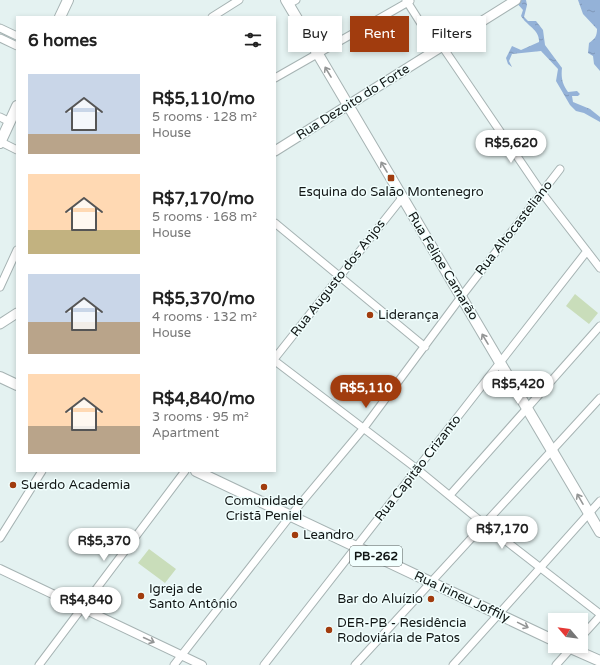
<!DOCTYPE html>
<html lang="en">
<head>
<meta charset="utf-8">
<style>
  :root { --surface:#fff; --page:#f2f2f2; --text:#222; --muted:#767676; --accent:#a13c0e }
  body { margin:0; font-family:"Varela Round",sans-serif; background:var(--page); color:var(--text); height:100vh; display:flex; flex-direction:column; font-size:15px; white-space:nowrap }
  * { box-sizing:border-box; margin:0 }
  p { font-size:13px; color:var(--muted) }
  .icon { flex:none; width:22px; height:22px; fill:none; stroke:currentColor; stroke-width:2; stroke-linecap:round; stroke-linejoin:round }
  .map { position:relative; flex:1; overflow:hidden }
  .panel { position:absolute; left:16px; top:16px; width:260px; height:456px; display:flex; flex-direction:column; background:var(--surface); border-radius:0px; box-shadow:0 2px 6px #0003 }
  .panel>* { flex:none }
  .top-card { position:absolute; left:288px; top:16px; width:252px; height:36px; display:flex; gap:8px }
  .needle { width:26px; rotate:299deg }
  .tools { position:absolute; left:548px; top:613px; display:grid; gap:8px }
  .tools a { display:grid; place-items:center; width:40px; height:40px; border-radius:0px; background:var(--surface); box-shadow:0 2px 6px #0003; font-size:20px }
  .price { position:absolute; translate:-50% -34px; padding:0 9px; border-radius:14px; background:#fff; color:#222; font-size:13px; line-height:26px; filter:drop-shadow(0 1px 2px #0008) }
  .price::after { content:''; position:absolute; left:50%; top:24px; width:12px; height:9px; margin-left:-6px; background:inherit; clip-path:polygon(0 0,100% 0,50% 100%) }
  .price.selected { background:var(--accent); color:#fff }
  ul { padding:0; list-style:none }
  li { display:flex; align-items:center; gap:12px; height:100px; padding:0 12px }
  li span { display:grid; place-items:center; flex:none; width:112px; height:80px; border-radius:0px; color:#555 }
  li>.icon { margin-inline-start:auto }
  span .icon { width:48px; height:48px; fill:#fffc; stroke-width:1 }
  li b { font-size:17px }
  h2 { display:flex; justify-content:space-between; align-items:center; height:48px; padding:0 12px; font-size:17px }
  .pill { padding:0 14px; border-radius:0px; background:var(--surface); box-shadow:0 2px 6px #0003; font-size:14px; line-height:36px }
  .pill.selected { background:var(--accent); color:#fff }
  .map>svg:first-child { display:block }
</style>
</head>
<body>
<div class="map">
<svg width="600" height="665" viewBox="0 0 600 665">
  <defs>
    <pattern id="water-ripples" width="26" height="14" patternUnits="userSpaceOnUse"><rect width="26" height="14" fill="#94b2d8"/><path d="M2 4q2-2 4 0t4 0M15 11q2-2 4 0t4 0" fill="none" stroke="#7f98b8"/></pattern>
  </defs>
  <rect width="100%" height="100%" fill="#e4f2f1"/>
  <path fill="#c9ddba" d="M575 294 598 313 589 324 566 306Z
    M149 549 176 569 165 583 138 563Z"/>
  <path fill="url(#water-ripples)" d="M517 0H526L527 5 524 17 528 21H536L543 30 545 45 562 68C561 77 562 84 568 92L577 91 580 94 578 96H572L573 102 590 109 600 117V122L584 113 576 111 570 105 556 81 558 69 541 51 512 54 509 61 512 67 508 64 506 58 512 46 521 50 539 42C540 30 527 26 521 16L523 10 515 1Z
    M578 0H600V71L594 64 593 56 588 53 589 43C595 39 597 36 597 29L583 14Z"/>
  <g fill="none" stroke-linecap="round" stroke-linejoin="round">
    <g stroke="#a6b3b3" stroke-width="9">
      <path id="minor" d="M406 0 432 41 442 46 542 193 600 268
        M288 4 296 0
        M212 17 239 0
        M0 28 17 36
        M0 38 17 46
        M275 78 410 1
        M0 117 10 122
        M1 142 17 150
        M275 223 425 347
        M0 287 17 250
        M275 358 402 198
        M275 361 417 469 484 524 600 614
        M450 495 600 326
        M0 538 42 471
        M581 637 600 616
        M39 665 185 471
        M174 665 291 515 363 429 461 297 560 169
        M264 665 587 251
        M355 665 600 398
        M453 665 600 501
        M556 665 573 646"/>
    </g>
    <g stroke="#a6b3b3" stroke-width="10">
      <path id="tertiary" d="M0 569 202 665"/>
    </g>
    <g stroke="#a6b3b3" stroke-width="11">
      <path id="secondary" d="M275 151 516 0
        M0 324 17 313"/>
    </g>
    <g stroke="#a6b3b3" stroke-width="12">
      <path id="primary" d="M286 0 600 532
        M60 17 68 0
        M0 143 17 106
        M0 377 17 385
        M196 471 555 641
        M566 646 600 661"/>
    </g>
    <use href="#minor" stroke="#fff" stroke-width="7"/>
    <use href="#tertiary" stroke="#fff" stroke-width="8"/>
    <use href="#secondary" stroke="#fff" stroke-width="9"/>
    <use href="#primary" stroke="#fff" stroke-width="10"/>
  </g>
  <defs><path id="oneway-shaft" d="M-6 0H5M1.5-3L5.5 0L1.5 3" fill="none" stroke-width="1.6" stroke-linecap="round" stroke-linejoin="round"/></defs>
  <g stroke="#949696">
    <use href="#oneway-shaft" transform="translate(328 72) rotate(-121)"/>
    <use href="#oneway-shaft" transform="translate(384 167) rotate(-121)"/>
    <use href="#oneway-shaft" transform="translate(485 339) rotate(-121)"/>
    <use href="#oneway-shaft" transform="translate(580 499) rotate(-120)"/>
    <use href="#oneway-shaft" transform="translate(523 625) rotate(26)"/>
    <use href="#oneway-shaft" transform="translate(149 640) rotate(25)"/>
  </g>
  <g fill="#a13c0e" stroke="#f1fffe" stroke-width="1.5">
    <rect x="387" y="174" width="8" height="8" rx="2"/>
    <circle cx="370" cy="315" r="4"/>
    <circle cx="13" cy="485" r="4"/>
    <circle cx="264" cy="487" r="4"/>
    <circle cx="295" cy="535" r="4"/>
    <circle cx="141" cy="596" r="4"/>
    <circle cx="431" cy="599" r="4"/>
    <circle cx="329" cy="630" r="4"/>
  </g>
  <g text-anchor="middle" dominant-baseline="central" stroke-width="3" stroke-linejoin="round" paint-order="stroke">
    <rect fill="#f1fffe" stroke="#545c5b" stroke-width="1" x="350" y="546" width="52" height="20" rx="3"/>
    <g font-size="12" font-weight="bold" fill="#111615">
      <text x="376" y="556">PB-262</text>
    </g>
    <g font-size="13" fill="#111615" stroke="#f1fffe">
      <text transform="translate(353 102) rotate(-32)">Rua Dezoito do Forte</text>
      <text transform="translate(514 228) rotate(-52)">Rua Altocasteliano</text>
      <text transform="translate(443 266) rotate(59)">Rua Felipe Camarão</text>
      <text transform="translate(338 278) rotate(-52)">Rua Augusto dos Anjos</text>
      <text transform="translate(418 468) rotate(-52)">Rua Capitão Crizanto</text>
      <text transform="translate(462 597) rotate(25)">Rua Irineu Joffily</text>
    </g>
    <g font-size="13" fill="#111615" stroke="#f1fffe" text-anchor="start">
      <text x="391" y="192" text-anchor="middle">Esquina do Salão Montenegro</text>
      <text x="378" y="315">Liderança</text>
      <text x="21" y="485">Suerdo Academia</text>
      <text x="264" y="501" text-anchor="middle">Comunidade<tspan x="264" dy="15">Cristã Peniel</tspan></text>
      <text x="303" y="535">Leandro</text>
      <text x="149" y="589">Igreja de<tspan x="149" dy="15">Santo Antônio</tspan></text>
      <text x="423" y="599" text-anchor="end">Bar do Aluízio</text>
      <text x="337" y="623">DER-PB - Residência<tspan x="337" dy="15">Rodoviária de Patos</tspan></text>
    </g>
  </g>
</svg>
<div class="tools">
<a><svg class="needle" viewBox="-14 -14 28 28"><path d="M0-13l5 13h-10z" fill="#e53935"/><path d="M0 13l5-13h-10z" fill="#767676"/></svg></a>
</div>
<b class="price" style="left:511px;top:164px">R$5,620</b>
<b class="price" style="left:518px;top:405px">R$5,420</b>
<b class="price selected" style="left:366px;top:409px">R$5,110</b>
<b class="price" style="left:502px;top:550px">R$7,170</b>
<b class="price" style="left:104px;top:562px">R$5,370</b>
<b class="price" style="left:86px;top:621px">R$4,840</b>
<div class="top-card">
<a class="pill">Buy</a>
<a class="pill selected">Rent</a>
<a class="pill">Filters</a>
</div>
<section class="panel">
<h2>6 homes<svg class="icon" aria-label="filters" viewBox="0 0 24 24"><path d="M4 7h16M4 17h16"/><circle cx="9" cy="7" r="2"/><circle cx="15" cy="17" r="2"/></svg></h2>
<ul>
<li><span style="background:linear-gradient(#c9d6e8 75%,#b9a48a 0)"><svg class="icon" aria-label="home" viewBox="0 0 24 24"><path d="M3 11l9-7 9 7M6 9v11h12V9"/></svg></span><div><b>R$5,110/mo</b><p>5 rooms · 128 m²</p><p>House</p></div></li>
<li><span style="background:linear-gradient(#ffd9b3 70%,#c2b280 0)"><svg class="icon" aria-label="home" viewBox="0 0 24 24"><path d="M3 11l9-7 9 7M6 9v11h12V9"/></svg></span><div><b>R$7,170/mo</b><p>5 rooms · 168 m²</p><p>House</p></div></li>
<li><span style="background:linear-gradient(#c9d6e8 60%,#b9a48a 0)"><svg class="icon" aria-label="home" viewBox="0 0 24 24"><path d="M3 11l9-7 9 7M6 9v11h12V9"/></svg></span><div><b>R$5,370/mo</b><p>4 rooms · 132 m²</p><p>House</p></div></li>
<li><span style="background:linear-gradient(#ffd9b3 65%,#b9a48a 0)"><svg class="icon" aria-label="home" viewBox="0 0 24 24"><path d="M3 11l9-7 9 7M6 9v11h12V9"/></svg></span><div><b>R$4,840/mo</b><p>3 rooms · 95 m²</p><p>Apartment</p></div></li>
</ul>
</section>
</div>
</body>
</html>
